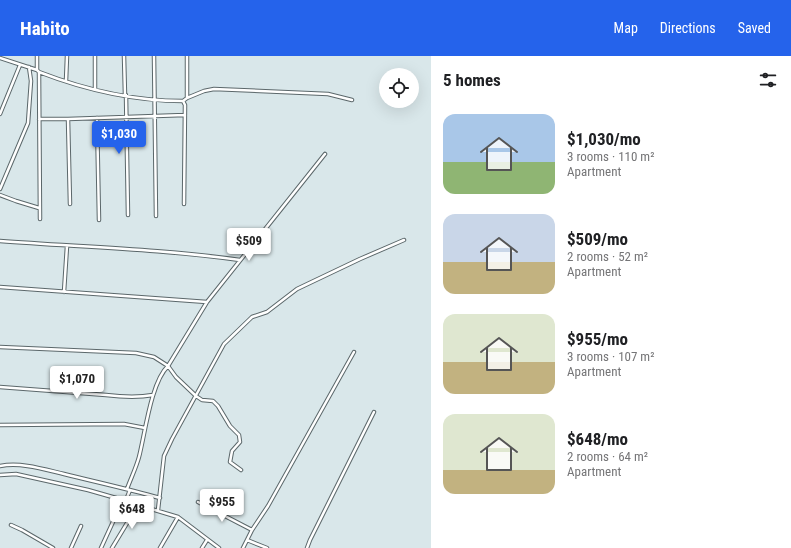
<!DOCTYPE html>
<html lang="en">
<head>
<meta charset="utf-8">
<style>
  :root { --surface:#fff; --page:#f2f2f2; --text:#202124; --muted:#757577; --accent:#2563eb }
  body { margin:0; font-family:"Roboto Condensed",sans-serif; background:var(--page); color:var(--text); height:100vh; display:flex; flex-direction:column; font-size:15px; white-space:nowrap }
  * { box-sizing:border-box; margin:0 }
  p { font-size:13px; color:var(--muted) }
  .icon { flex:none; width:22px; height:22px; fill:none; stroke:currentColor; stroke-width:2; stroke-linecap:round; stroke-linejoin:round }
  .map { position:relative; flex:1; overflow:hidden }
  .panel { display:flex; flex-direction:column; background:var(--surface); width:360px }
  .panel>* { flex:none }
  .fabs { position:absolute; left:379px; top:12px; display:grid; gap:8px }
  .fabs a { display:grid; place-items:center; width:40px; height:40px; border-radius:50%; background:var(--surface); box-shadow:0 4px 16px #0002; font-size:20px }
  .price { position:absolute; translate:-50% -34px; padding:0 9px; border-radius:4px; background:#fff; color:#222; font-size:13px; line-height:26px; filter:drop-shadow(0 1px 2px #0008) }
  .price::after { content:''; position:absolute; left:50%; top:24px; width:12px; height:9px; margin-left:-6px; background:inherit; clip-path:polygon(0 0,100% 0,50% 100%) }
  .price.active { background:var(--accent); color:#fff }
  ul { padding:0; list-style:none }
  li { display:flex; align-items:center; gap:12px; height:100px; padding:0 12px }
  li span { display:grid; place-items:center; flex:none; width:112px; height:80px; border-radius:12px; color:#555 }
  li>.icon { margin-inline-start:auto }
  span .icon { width:48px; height:48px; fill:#fffc; stroke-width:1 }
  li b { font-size:17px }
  h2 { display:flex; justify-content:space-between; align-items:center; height:48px; padding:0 12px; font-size:17px }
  header { display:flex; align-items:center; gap:24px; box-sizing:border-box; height:56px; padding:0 20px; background:var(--accent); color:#fff }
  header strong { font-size:19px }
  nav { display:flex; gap:22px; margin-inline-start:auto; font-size:14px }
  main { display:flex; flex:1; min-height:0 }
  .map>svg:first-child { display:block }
</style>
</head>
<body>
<header>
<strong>Habito</strong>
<nav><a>Map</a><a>Directions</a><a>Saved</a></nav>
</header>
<main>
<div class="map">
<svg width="431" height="492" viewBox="0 0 431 492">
  <rect width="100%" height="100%" fill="#d9e7ea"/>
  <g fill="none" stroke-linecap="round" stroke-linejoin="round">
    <g stroke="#5b676a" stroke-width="4.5">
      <path id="street" d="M37 0V13
        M124 0 125 39
        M154 0 156 160
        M0 2 37 14 39 16C83 33 134 45 183 45
        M39 16 40 163
        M66 25 67 0
        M95 33V0
        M126 39 128 159
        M187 42 204 35 214 33 328 38 352 44
        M0 58 20 9
        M97 62 99 164
        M39 63H68L185 59
        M68 63 70 148
        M0 133 28 67 31 25 29 11
        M0 139 16 145 39 152
        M184 148 185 49 183 45 187 42V0
        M0 185C80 191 161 193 240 204
        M0 231 207 246
        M64 236 67 190
        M0 291 136 297 154 301 168 310 176 321 196 340 202 344 213 345 218 350 230 370 239 379 240 386 232 395 230 406 241 414
        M0 331 106 339C122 341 137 342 153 339
        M0 369 124 368 145 372
        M0 410C21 406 43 413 64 418 96 426 128 433 160 442
        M0 419 16 418 88 434 123 444H126L138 449 178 461 219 492
        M127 433C131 422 136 412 139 401 145 378 151 326 168 310L207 246 325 98
        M126 444 130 434
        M198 446 252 474
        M158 454 164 400 172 383 224 288 252 261 267 256 297 233 360 203 404 184
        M11 469 22 474 53 492
        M247 484 267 492
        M71 492 81 470
        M101 492 123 444
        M112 492 138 449
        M160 492 178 461
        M202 492 207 484
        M243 492 252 474 268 450 354 296
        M307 492 310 484 374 356"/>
    </g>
    <use href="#street" stroke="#fff" stroke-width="2.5"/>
  </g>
</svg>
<div class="fabs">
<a><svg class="icon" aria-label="locate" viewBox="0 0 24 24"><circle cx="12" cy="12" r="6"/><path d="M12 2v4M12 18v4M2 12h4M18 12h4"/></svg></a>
</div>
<b class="price active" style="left:119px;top:99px">$1,030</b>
<b class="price" style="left:249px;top:206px">$509</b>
<b class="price" style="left:77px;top:344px">$1,070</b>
<b class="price" style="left:222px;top:467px">$955</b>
<b class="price" style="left:132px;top:474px">$648</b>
</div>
<section class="panel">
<h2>5 homes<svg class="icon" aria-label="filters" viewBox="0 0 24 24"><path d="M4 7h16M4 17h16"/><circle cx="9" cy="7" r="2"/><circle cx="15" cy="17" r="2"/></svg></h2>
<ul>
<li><span style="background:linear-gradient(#a9c7e8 60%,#8fb573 0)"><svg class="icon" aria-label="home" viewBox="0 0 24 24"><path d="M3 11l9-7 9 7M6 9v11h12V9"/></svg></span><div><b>$1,030/mo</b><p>3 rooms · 110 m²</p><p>Apartment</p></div></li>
<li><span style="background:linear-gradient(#c9d6e8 60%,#c2b280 0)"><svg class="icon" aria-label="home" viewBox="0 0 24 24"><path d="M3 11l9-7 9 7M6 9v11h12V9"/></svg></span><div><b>$509/mo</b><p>2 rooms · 52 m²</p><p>Apartment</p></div></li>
<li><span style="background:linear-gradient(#dfe7d0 60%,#c2b280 0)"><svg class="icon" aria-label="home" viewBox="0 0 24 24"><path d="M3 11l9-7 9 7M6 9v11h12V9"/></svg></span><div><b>$955/mo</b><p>3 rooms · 107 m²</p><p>Apartment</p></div></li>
<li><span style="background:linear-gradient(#dfe7d0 70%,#c2b280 0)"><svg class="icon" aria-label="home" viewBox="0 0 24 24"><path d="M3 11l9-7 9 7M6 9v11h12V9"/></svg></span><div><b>$648/mo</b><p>2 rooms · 64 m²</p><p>Apartment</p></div></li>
</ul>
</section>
</main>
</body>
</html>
